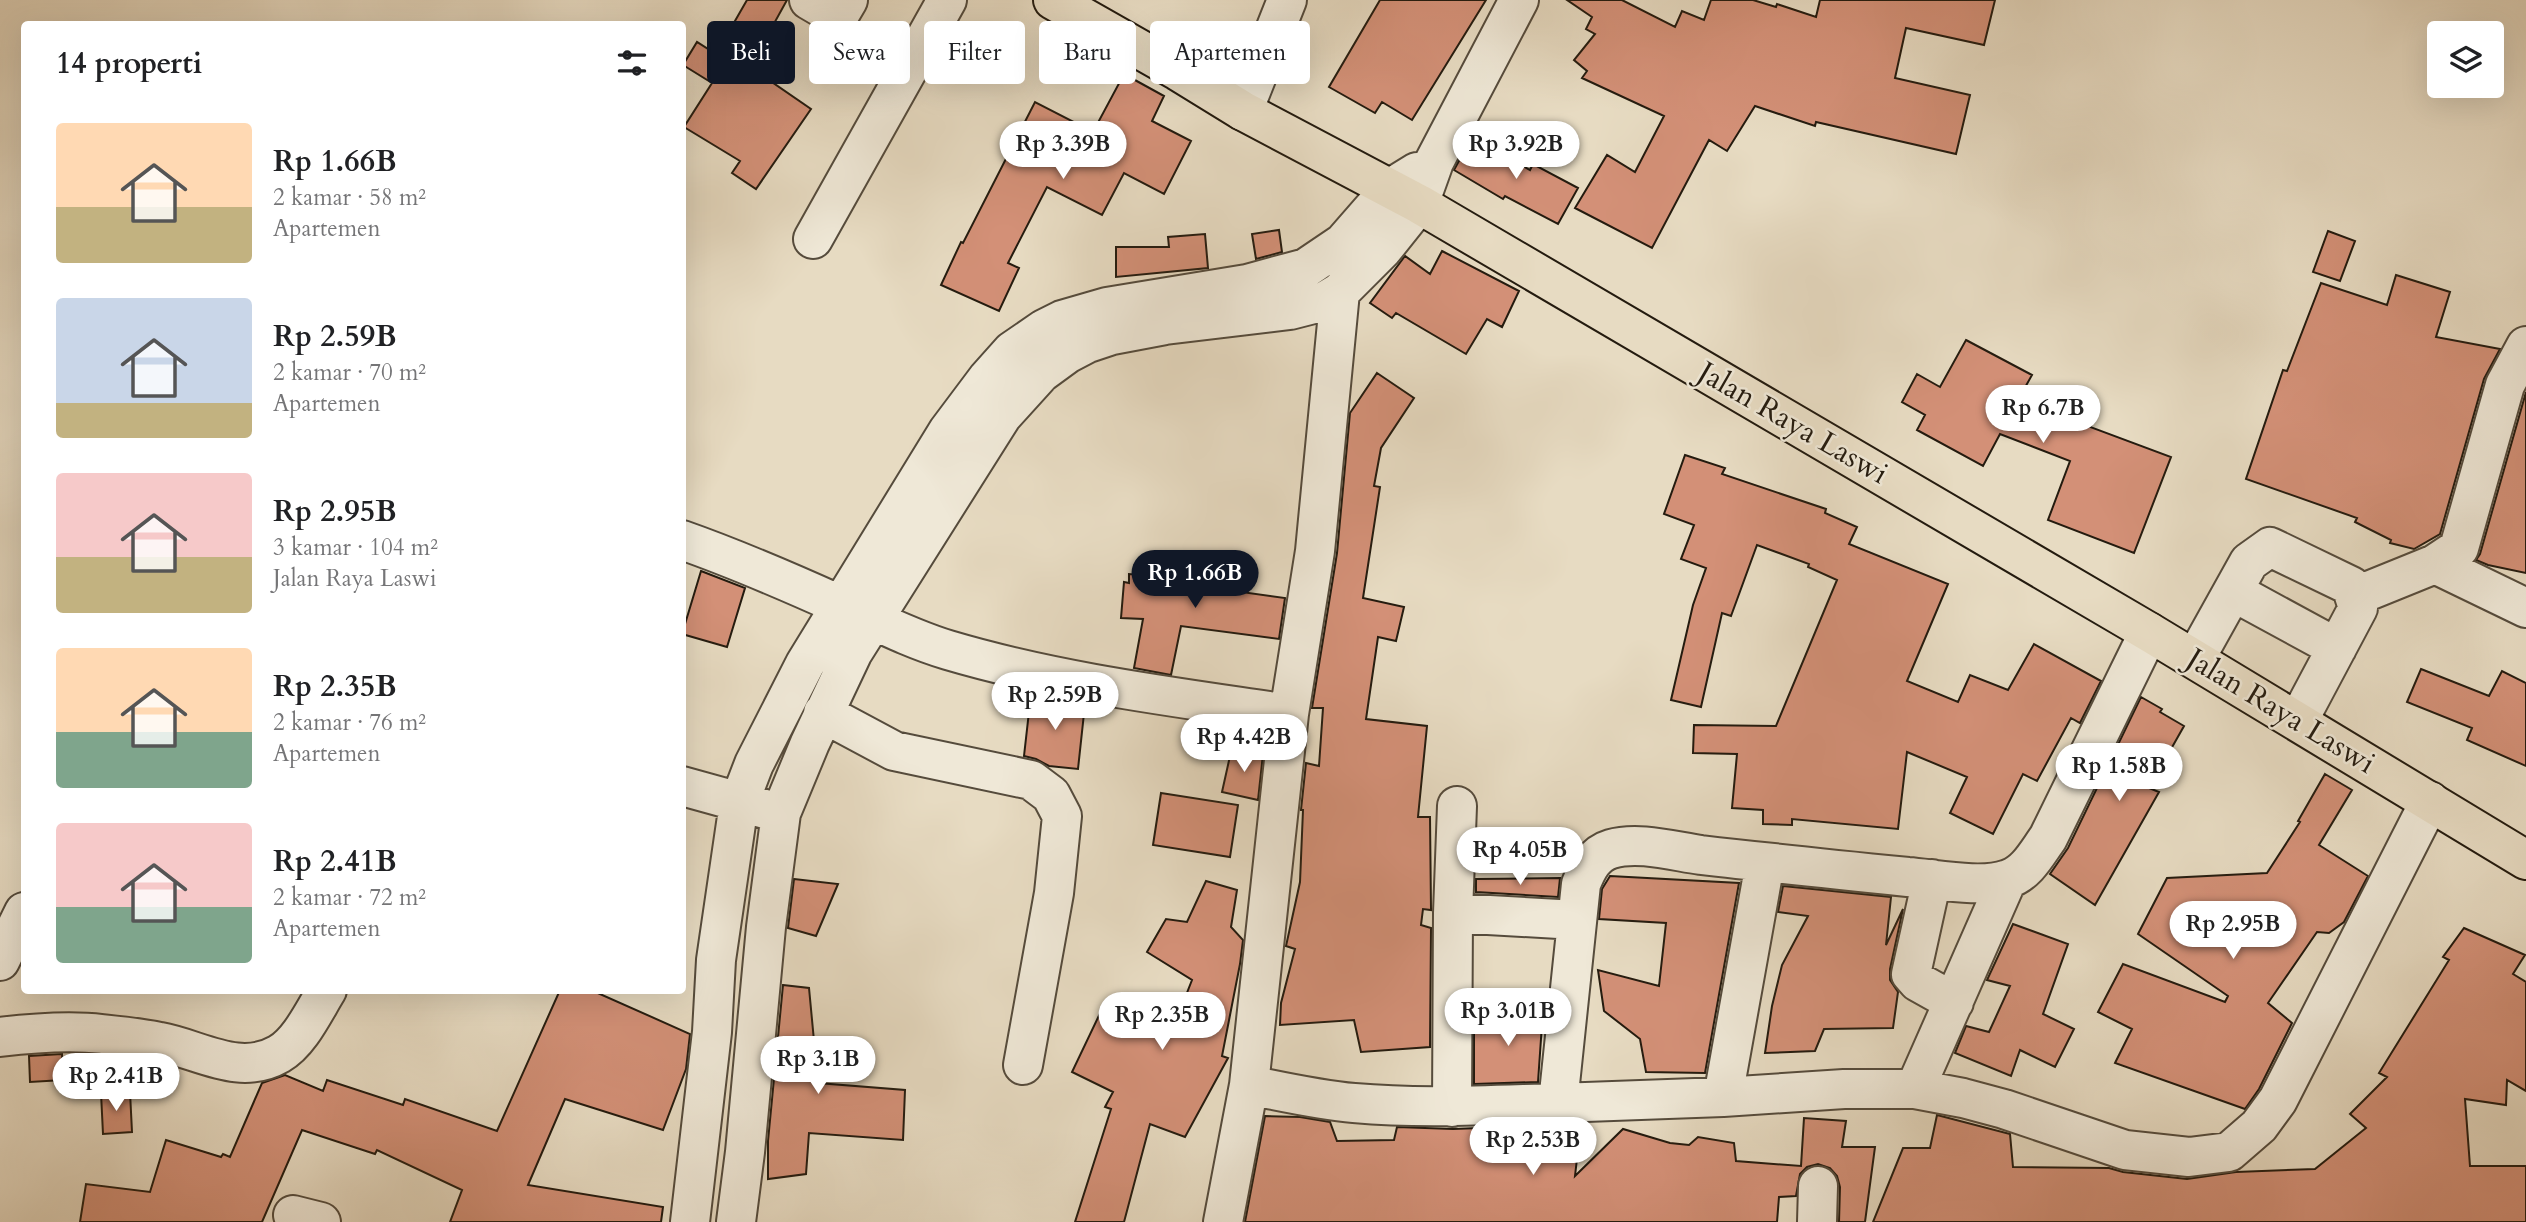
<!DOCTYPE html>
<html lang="id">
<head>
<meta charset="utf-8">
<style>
  :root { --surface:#fff; --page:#f6f6f6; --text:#202124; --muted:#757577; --accent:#111827 }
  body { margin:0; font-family:Cardo,serif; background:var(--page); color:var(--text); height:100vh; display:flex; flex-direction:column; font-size:26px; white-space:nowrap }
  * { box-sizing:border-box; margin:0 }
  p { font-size:23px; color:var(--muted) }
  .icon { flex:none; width:38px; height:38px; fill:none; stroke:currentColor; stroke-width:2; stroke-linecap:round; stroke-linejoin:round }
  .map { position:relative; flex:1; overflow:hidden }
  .details { position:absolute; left:21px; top:21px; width:665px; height:973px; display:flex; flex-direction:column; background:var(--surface); border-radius:7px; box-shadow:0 7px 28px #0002 }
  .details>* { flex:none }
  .banner { position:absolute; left:707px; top:21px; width:665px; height:63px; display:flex; gap:14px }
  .tools { position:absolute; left:2427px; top:21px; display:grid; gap:14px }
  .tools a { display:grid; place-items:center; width:77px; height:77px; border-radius:7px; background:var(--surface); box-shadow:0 7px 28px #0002; font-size:35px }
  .price { position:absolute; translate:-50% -60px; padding:0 16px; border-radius:24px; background:#fff; color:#222; font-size:23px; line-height:46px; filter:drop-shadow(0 2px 4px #0008) }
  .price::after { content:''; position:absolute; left:50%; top:42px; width:21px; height:16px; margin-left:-10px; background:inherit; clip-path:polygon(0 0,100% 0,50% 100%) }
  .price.current { background:var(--accent); color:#fff }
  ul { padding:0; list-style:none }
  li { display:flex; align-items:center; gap:21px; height:175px; padding:0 35px }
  li span { display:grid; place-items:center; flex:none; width:196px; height:140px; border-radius:7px; color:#555 }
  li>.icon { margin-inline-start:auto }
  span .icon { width:84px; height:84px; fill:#fffc; stroke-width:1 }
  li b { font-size:30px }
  h2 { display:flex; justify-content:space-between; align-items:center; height:84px; padding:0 35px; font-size:30px }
  .pill { padding:0 24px; border-radius:7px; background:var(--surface); box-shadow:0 7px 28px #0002; font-size:24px; line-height:63px }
  .pill.current { background:var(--accent); color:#fff }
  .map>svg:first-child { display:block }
</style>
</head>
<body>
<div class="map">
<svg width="2526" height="1222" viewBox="0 0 2526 1222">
  <rect width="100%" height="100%" fill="#e7dbc2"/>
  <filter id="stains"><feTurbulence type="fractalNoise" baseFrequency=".00286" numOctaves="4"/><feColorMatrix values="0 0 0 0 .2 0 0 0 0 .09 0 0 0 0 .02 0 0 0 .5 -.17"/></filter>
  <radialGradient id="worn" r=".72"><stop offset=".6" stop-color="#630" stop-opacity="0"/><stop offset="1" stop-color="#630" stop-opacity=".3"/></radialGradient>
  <path fill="#d39077" stroke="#241b0f" stroke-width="2" d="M747 0H787L750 67 811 109 756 189 732 173 740 161 684 127 712 83 683 65 697 42 716 54Z
    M1380 0H1486L1412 120 1382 102 1375 113 1329 87Z
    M1567 0H1622L1675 27 1682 11 1704 20 1711 0H1753L1776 7 1777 4 1816 17 1820 0H1995L1984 45 1906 28 1895 78 1970 95 1956 154 1816 122 1815 126 1755 106 1727 151 1709 140 1652 248 1575 208 1607 155 1635 172 1664 116 1582 78 1587 71 1574 60 1595 34 1586 29 1592 17Z
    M1124 74 1164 96 1152 121 1191 141 1164 194 1124 173 1102 215 1047 187 1008 263 1019 268 999 311 941 285 961 242 963 243 1035 102 1093 132Z
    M1472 137 1530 170 1533 164 1578 188 1558 224 1505 196 1503 199 1454 170Z
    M1279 230 1282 252 1256 259 1252 234Z
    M2328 231 2355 241 2340 281 2313 272Z
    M1205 234 1208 268 1116 277V247H1169L1168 237Z
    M1442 251 1519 291 1502 327 1487 319 1466 354 1396 313 1392 318 1370 303 1405 256 1430 274Z
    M2396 275 2450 292 2436 337 2500 349 2484 379 2440 534 2414 549 2390 543 2391 540 2355 522 2357 518 2246 479 2283 370 2287 371 2321 283 2387 305Z
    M1966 340 2032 375 2018 400 2171 457 2134 553 2048 520 2070 461 2000 434 1983 466 1917 430 1925 415 1902 402 1917 374 1940 387Z
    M1377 373 1414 398 1381 448 1374 486 1380 487 1363 598 1404 607 1396 641 1378 637 1366 719 1427 726 1418 817H1430L1431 910 1423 909 1421 925 1431 928 1430 1047 1361 1052 1354 1020 1280 1025 1281 1003 1295 949 1286 946 1300 882 1303 810H1301L1306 763 1319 766 1323 708H1312L1337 553 1350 413Z
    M2526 392V573L2488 565 2476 560 2480 554Z
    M1685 455 1725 468 1722 474 1826 509 1825 513 1857 527 1849 544 1948 584 1907 681 1958 702 1970 675 2008 690 2034 644 2101 681 2080 723 2071 718 2037 781 2023 774 1993 834 1950 813 1967 777 1907 752 1898 829 1792 819V825L1763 824V810L1732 808 1737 754 1693 753 1694 725 1776 726 1837 580 1808 567 1809 564 1757 545 1731 616 1722 613 1701 707 1671 700 1693 605 1706 568 1681 559 1694 525 1664 514Z
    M1196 557 1238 563 1234 591 1285 598 1279 639 1181 626 1171 675 1134 668 1143 619 1121 618 1124 582 1129 583V574L1193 579Z
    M701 571 745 588 727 647 682 634Z
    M2421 669 2489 696 2502 671 2526 683V766L2467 740 2472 728 2407 702Z
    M1031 694 1085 704 1078 769 1049 766 1036 759 1024 756Z
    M2141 697 2162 709 2160 712 2184 726 2149 788 2159 792 2095 905 2050 874 2068 848Z
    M1232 747 1263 754 1258 800 1222 792Z
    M2325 774 2352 790 2319 845 2368 876 2344 922 2329 933 2317 932 2268 1003 2292 1023 2259 1089 2245 1109 2115 1063 2132 1029 2098 1012 2123 964 2225 1002 2228 996 2138 934 2167 878 2267 873 2300 822 2298 821Z
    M1161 793 1238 805 1230 857 1153 845Z
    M1610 876 1739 883 1705 1073 1646 1072 1640 1039 1604 1011 1598 970 1659 986 1666 923 1599 919 1602 889Z
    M1560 878 1558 897 1476 892V879Z
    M794 879 838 884 816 936 788 928Z
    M1206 881 1237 890 1231 927 1243 940 1240 964 1222 1056 1228 1058 1185 1137 1150 1124 1124 1222H1075L1111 1109 1105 1107 1113 1092 1072 1072 1104 1005 1170 1036 1192 980 1147 952 1166 919 1187 922Z
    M1783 886 1891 897 1886 945 1903 909 1890 969V980L1898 992 1893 1028 1824 1029 1815 1051 1765 1053 1772 1006 1782 965 1808 916 1778 912Z
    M2013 924 2068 944 2043 1014 2074 1029 2055 1067 2020 1050 2011 1076 1955 1053 1966 1026 1989 1032 2010 986 1987 980Z
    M2464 928 2525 955 2513 974 2526 982V1091L2507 1080 2506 1105 2465 1099 2470 1166H2526V1222H1873L1903 1148H1930L1937 1115 2010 1134 2013 1167 2109 1168 2123 1172 2187 1179 2236 1172 2315 1169 2366 1128 2350 1114 2387 1077 2379 1073 2449 960 2443 957Z
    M783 985 809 988 818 1083 905 1090 903 1140 809 1133 806 1174 768 1179V1141Z
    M560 990H591L690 1034 686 1069 663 1130 565 1099 528 1185 663 1207 661 1222H450L462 1190 377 1150 375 1154 302 1130 262 1222H80L86 1184 150 1192 166 1140 221 1157 223 1154 230 1157 262 1083 285 1075 323 1091 327 1080 403 1105 405 1099 497 1131Z
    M1543 1010 1538 1082 1474 1084V1017Z
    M62 1054 63 1080 30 1082 29 1056Z
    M130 1092 132 1132 103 1134 101 1093Z
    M1265 1116 1300 1117 1330 1122 1337 1141 1394 1140 1397 1127 1453 1129 1581 1124 1575 1176 1623 1129 1670 1143 1689 1145 1698 1137 1734 1143 1736 1161 1801 1166 1804 1118 1846 1121 1842 1147H1875L1865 1222H1839L1840 1187 1837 1176 1830 1168 1818 1164 1807 1167 1800 1174 1796 1196 1779 1197 1777 1222H1245Z"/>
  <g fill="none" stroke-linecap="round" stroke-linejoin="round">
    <g stroke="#554b3c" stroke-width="42">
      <path id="minor" d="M809 0 838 17 848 0
        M1243 111 1287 0
        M813 239 947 0
        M1340 292 1315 551 1289 714 1249 1085C1284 1092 1319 1100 1354 1103 1422 1109 1490 1105 1558 1103L1581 884C1587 869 1594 854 1611 849 1638 841 1673 851 1701 855 1770 863 1839 870 1908 877 1935 879 1982 889 2008 879 2027 873 2037 853 2048 838L2149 632
        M682 540C736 559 789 582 840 605 876 621 911 639 948 650 1059 683 1175 697 1289 714
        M2435 564 2526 608
        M2234 592 2337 648
        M2356 596 2435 564 2459 548 2505 385 2526 346
        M2195 659 2249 562 2270 547 2351 586 2358 608 2298 721
        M823 713 894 751 1031 780 1051 795 1062 816 1054 893 1023 1065
        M682 786 765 809
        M1932 879 1911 974 1918 982 1954 1002
        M1453 913 1576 920
        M0 961 24 912
        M0 1037C33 1033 68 1030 102 1034 121 1036 141 1038 160 1042 199 1049 239 1077 279 1054 300 1042 314 1011 327 990
        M1915 1089 2007 880
        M1723 1097 1765 863
        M1558 1103 1723 1097 1844 1089H1915L1963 1098 2004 1109 2125 1150 2189 1157 2229 1152 2259 1126 2278 1100 2430 801
        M1452 1107 1453 913 1457 806
        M293 1215 321 1222
        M690 1222 712 1032 716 960 739 803 754 764 805 664 948 431 987 379 1012 351 1044 329 1062 320 1107 307 1247 284 1306 268 1343 243 1391 188 1417 172
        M736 1222 745 1152 766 927 781 813 810 743 853 652 1002 416 1041 373 1067 354 1088 343 1112 335 1165 325 1290 310 1325 301 1340 292 1383 249 1419 204 1434 162 1519 0
        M1223 1222 1249 1085
        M1817 1222 1818 1186"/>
    </g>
    <g stroke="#241b0f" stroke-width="42">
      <path id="major" d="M1053 0 1178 71 1243 111 1419 204 2149 632 2526 860"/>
    </g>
    <use href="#minor" stroke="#efe8d7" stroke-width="38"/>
    <use href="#major" stroke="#e7dbc2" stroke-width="38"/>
  </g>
  <g text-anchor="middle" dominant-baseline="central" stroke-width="5" stroke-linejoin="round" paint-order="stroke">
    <g font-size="30" fill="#241b0f" stroke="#efe8d7">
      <text transform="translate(1793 423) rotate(30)">Jalan Raya Laswi</text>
      <text transform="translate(2281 711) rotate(31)">Jalan Raya Laswi</text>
    </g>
  </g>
  <rect width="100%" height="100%" filter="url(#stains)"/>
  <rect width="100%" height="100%" fill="url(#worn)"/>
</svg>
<div class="tools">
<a><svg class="icon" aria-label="layers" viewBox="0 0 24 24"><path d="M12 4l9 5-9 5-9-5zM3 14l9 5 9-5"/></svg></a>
</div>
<b class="price" style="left:1063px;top:181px">Rp 3.39B</b>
<b class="price" style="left:1516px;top:181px">Rp 3.92B</b>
<b class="price" style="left:2043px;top:445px">Rp 6.7B</b>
<b class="price current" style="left:1195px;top:610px">Rp 1.66B</b>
<b class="price" style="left:1055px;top:732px">Rp 2.59B</b>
<b class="price" style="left:1244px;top:774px">Rp 4.42B</b>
<b class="price" style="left:2119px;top:803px">Rp 1.58B</b>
<b class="price" style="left:1520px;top:887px">Rp 4.05B</b>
<b class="price" style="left:2233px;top:961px">Rp 2.95B</b>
<b class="price" style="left:1508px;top:1048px">Rp 3.01B</b>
<b class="price" style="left:1162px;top:1052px">Rp 2.35B</b>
<b class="price" style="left:818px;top:1096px">Rp 3.1B</b>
<b class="price" style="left:116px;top:1113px">Rp 2.41B</b>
<b class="price" style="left:1533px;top:1177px">Rp 2.53B</b>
<div class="banner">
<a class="pill current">Beli</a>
<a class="pill">Sewa</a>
<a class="pill">Filter</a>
<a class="pill">Baru</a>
<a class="pill">Apartemen</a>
</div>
<section class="details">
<h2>14 properti<svg class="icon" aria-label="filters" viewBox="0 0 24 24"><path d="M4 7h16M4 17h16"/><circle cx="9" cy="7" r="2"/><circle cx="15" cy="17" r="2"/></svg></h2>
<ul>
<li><span style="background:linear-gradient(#ffd9b3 60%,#c2b280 0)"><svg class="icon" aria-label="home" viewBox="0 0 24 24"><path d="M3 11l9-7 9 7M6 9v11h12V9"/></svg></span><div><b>Rp 1.66B</b><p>2 kamar · 58 m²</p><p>Apartemen</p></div></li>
<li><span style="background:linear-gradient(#c9d6e8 75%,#c2b280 0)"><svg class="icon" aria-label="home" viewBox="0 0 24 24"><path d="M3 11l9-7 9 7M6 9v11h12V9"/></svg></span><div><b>Rp 2.59B</b><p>2 kamar · 70 m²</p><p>Apartemen</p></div></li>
<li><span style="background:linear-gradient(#f6c9c9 60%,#c2b280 0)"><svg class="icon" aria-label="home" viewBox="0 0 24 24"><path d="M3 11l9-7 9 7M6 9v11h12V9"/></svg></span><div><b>Rp 2.95B</b><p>3 kamar · 104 m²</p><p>Jalan Raya Laswi</p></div></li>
<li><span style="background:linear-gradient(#ffd9b3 60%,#7fa58c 0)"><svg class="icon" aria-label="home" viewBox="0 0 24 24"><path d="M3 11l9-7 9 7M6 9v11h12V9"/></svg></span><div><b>Rp 2.35B</b><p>2 kamar · 76 m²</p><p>Apartemen</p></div></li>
<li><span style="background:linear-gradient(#f6c9c9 60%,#7fa58c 0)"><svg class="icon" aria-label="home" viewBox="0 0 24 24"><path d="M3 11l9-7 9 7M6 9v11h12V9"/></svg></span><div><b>Rp 2.41B</b><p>2 kamar · 72 m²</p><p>Apartemen</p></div></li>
</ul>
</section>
</div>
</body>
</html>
